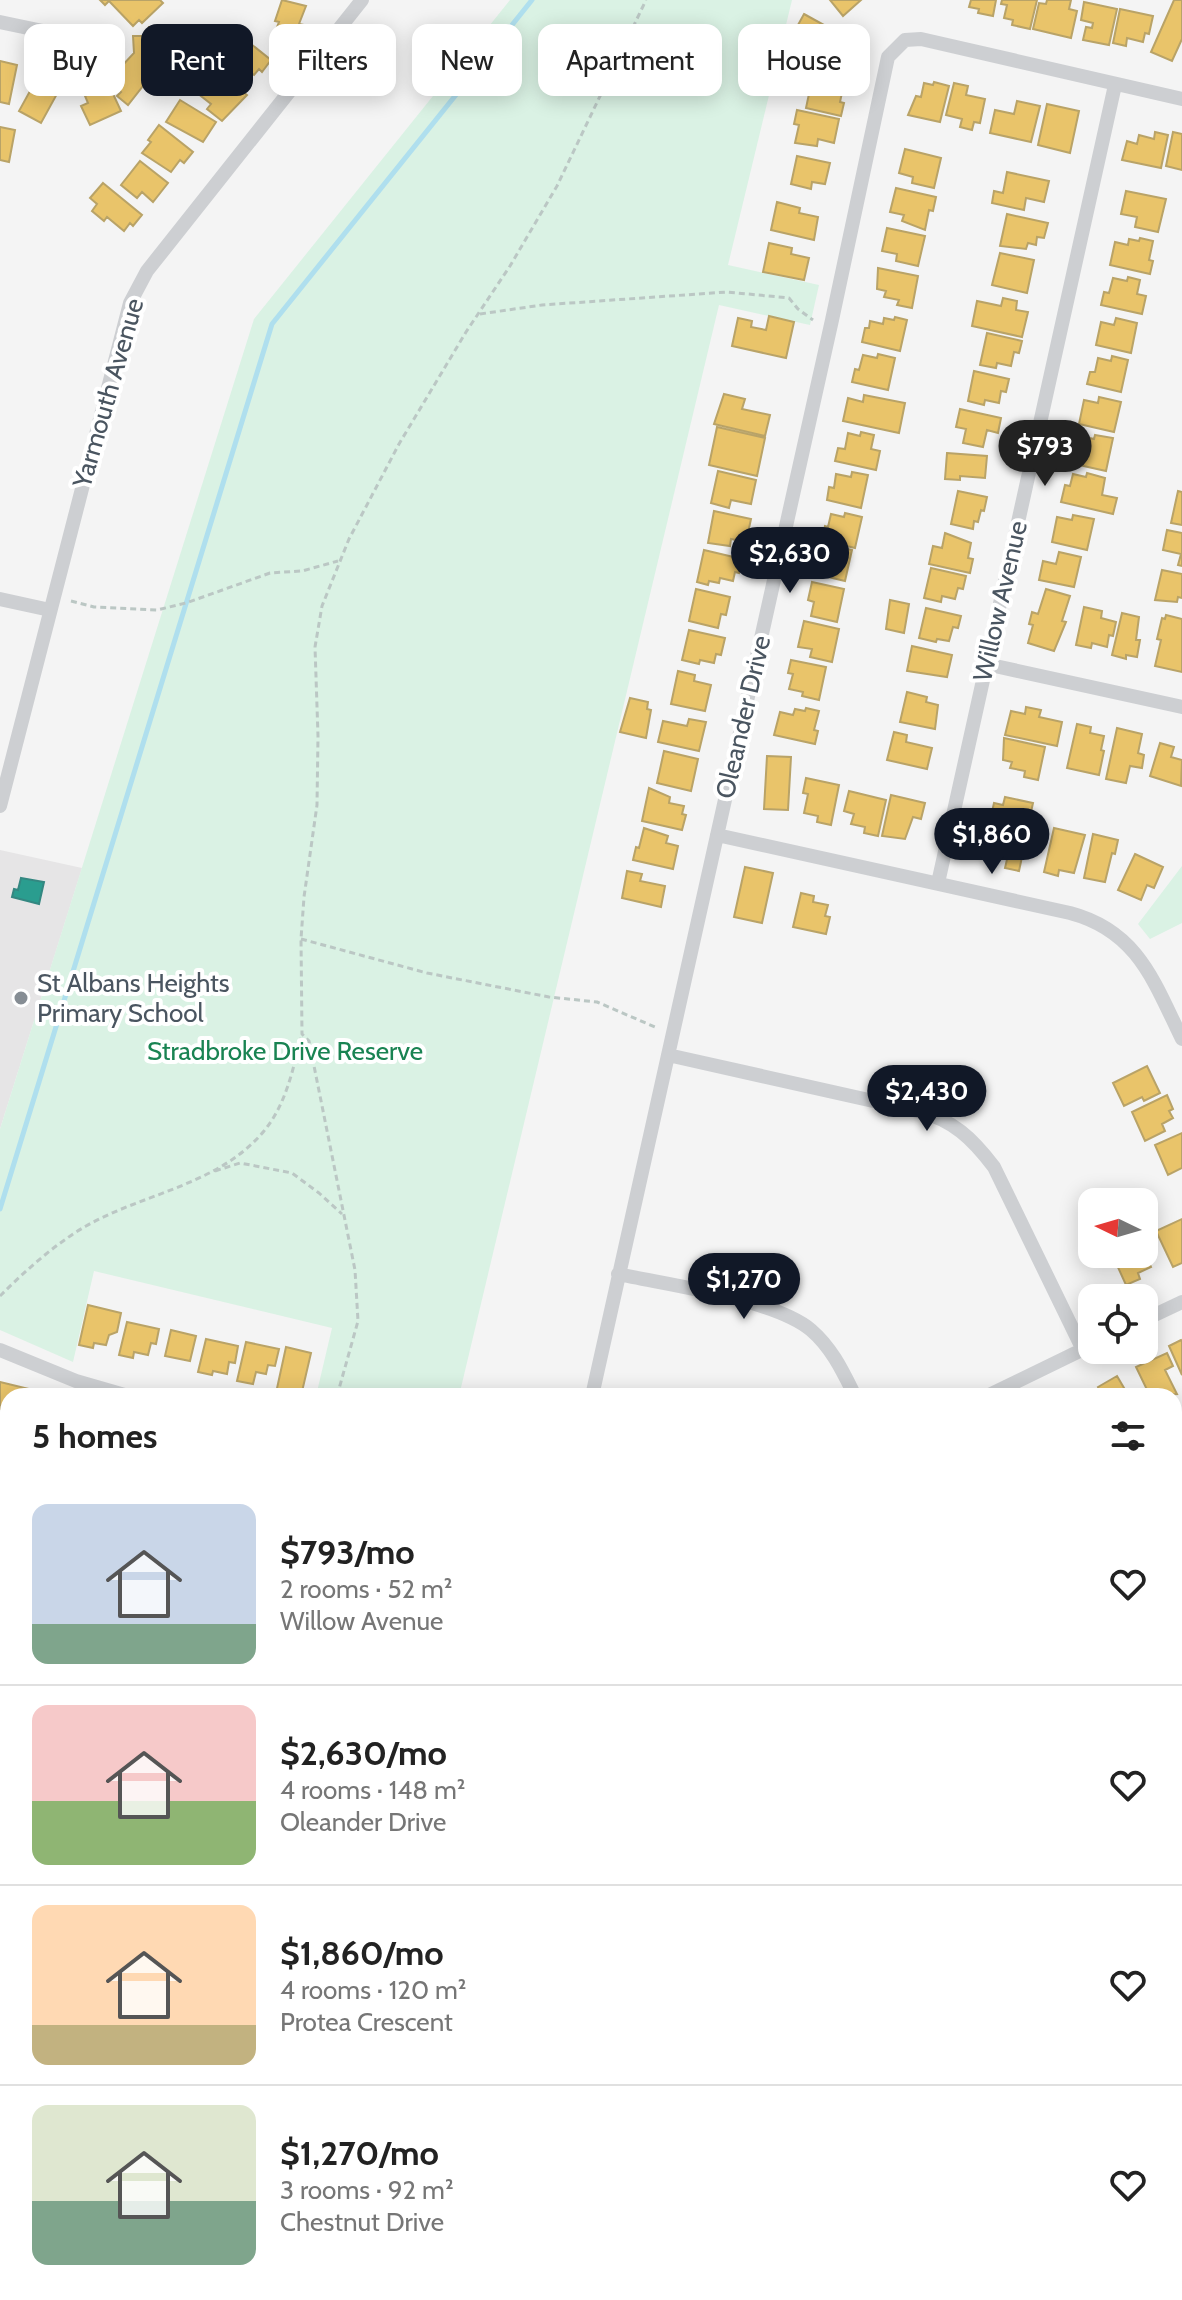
<!DOCTYPE html>
<html lang="en">
<head>
<meta charset="utf-8">
<style>
  :root { --surface:#fff; --page:#f2f2f2; --text:#222; --muted:#767676; --line:#e0e0e0; --accent:#111827 }
  body { margin:0; font-family:Cabin,sans-serif; background:var(--page); color:var(--text); height:100vh; display:flex; flex-direction:column; font-size:30px; white-space:nowrap }
  * { box-sizing:border-box; margin:0 }
  p { font-size:26px; color:var(--muted) }
  .icon { flex:none; width:44px; height:44px; fill:none; stroke:currentColor; stroke-width:2; stroke-linecap:round; stroke-linejoin:round }
  .map { position:relative; flex:1; overflow:hidden }
  .drawer { position:absolute; left:0px; top:1388px; width:1182px; height:912px; display:flex; flex-direction:column; background:var(--surface); border-radius:24px 24px 0 0; box-shadow:0 4px 20px #0003 }
  .drawer>* { flex:none }
  .guide { position:absolute; left:24px; top:24px; width:1134px; height:72px; display:flex; gap:16px }
  .needle { width:52px; rotate:275deg }
  .buttons { position:absolute; left:1078px; top:1188px; display:grid; gap:16px }
  .buttons a { display:grid; place-items:center; width:80px; height:80px; border-radius:16px; background:var(--surface); box-shadow:0 4px 20px #0003; font-size:40px }
  .price { position:absolute; translate:-50% -68px; padding:0 18px; border-radius:28px; background:var(--accent); color:#fff; font-size:26px; line-height:52px; filter:drop-shadow(0 2px 4px #0008) }
  .price::after { content:''; position:absolute; left:50%; top:48px; width:24px; height:18px; margin-left:-12px; background:inherit; clip-path:polygon(0 0,100% 0,50% 100%) }
  .price.active { background:#222; color:#fff }
  ul { padding:0; list-style:none }
  li { display:flex; align-items:center; gap:24px; height:200px; padding:0 32px }
  li+li { border-top:2px solid var(--line) }
  li span { display:grid; place-items:center; flex:none; width:224px; height:160px; border-radius:16px; color:#555 }
  li>.icon { margin-inline-start:auto }
  span .icon { width:96px; height:96px; fill:#fffc; stroke-width:1 }
  li b { font-size:34px }
  h2 { display:flex; justify-content:space-between; align-items:center; height:96px; padding:0 32px; font-size:34px }
  .tag { padding:0 28px; border-radius:16px; background:var(--surface); box-shadow:0 4px 20px #0003; font-size:28px; line-height:72px }
  .tag.active { background:var(--accent); color:#fff }
  .map>svg:first-child { display:block }
</style>
</head>
<body>
<div class="map">
<svg width="1182" height="2300" viewBox="0 0 1182 2300">
  <rect width="100%" height="100%" fill="#f4f4f4"/>
  <path fill="#e6e5e6" d="M0 850 82 868 0 1129Z"/>
  <path fill="#daf2e4" d="M510 0H792L728 265 819 285 810 325 719 305 459 1396H316L332 1328 94 1271 73 1362 0 1330V1129L254 319Z
    M1182 866V923L1150 939 1138 924Z"/>
  <path fill="#e9c46a" stroke="#b9a367" stroke-width="2" d="M100 0H160L163 3 142 23 139 20 133 26 109 1 105 5Z
    M282 0 306 6 299 24 304 25 297 46 273 37 279 22 275 21Z
    M830 0H861L843 16Z
    M971 0H996L993 16 978 13 979 9 969 7Z
    M1002 0H1037L1030 29 1012 25 1013 20 1004 18 1007 5 1001 4Z
    M1047 0H1071L1069 9 1077 11 1071 38 1033 29 1039 3 1046 4Z
    M1174 0H1182V39L1172 61 1151 52Z
    M1084 2 1117 9 1109 45 1083 40 1086 27 1092 28 1093 23 1081 20Z
    M1120 9 1153 16 1149 34 1145 33 1143 42 1127 38 1126 46 1113 43Z
    M804 14 833 30 829 38 849 49 838 70 788 43Z
    M149 27H170V37H162V50L168 54 128 105 117 96 121 92 108 81 134 53 133 36H149Z
    M241 36 271 60 262 72 259 69 254 75 244 68 240 73 221 61Z
    M0 61 17 65 9 104 0 102Z
    M205 61 247 95 222 121 207 109 211 104 187 85Z
    M41 71 63 83 41 123 19 111Z
    M813 75 830 79 829 85 843 88 840 102 844 103 841 116 806 108Z
    M107 81 121 111 90 125 81 106 88 103 85 96 97 90 95 86Z
    M934 82 949 86 940 122 908 115 916 96 921 97 924 83 933 85Z
    M954 83 968 86 966 95 985 99 980 123 974 122 972 130 960 127 962 119 946 115Z
    M180 100 216 122 203 142 166 122Z
    M1017 101 1040 106 1031 142 990 133 995 110 1014 114Z
    M1047 104 1079 111 1070 153 1038 145Z
    M797 110 839 119 834 143 818 139 817 146 795 143 799 125 794 124Z
    M159 125 193 152 184 163 180 160 171 172 142 153 151 142 148 140Z
    M0 127 15 130 9 162 0 160Z
    M1155 132 1168 135 1161 168 1122 160 1127 141 1137 144 1139 135 1154 139Z
    M1173 132 1182 134V170L1166 166Z
    M905 149 941 158 934 188 912 183 913 177 899 173Z
    M797 156 830 163 825 184 812 182 811 189 791 184Z
    M140 161 168 183 153 202 142 192 137 198 121 185Z
    M1007 172 1049 181 1044 202 1026 198 1024 210 992 203 994 191 1003 193Z
    M103 183 142 215 133 226 130 223 124 231 107 217 104 221 92 211 97 204 90 198Z
    M896 188 936 197 933 211 929 210 925 230 902 221 904 215 890 212Z
    M1126 191 1166 199 1158 232 1135 227 1137 217 1121 214Z
    M777 202 800 208 799 213 818 217 814 240 771 230Z
    M1007 214 1048 223 1044 238 1037 237 1036 245 1028 243 1026 249 1000 246Z
    M887 228 925 236 918 266 896 261 897 254 882 251Z
    M1140 238 1153 241 1149 260 1153 261 1150 274 1110 265 1115 242 1128 245 1129 239 1139 241Z
    M769 243 792 248 791 254 809 258 804 280 763 272Z
    M1000 253 1034 260 1027 293 992 285Z
    M878 268 918 276 912 308 897 305 899 300 884 297 886 291 877 289Z
    M1128 277 1140 280 1137 294 1146 296 1142 314 1101 305 1104 292 1109 293 1113 278 1127 281Z
    M1003 298 1017 301 1016 310 1028 312 1022 337 972 326 977 301 1001 306Z
    M769 316 794 322 786 358 732 346 738 318 752 321 751 327 766 330Z
    M895 317 907 320 900 351 862 342 865 328H869L870 321 883 324 884 318 894 320Z
    M1116 318 1137 323 1131 353 1096 345 1101 322 1114 325Z
    M987 333 1022 341 1019 353 1014 352 1011 366 997 363 996 368 980 365Z
    M878 354 895 358 888 390 852 382 855 369 859 370 863 355 877 358Z
    M1112 356 1128 360 1121 392 1087 384 1090 372H1095L1098 358 1111 361Z
    M974 371 1009 379 1006 392 1001 391 999 403 985 400 984 405 968 401Z
    M724 394 745 399 742 409 770 415 765 436 714 424Z
    M864 395 905 403 899 433 843 421 848 398 863 402Z
    M1099 397 1121 402 1114 432 1079 424 1084 400 1098 403Z
    M960 409 1001 418 998 433 987 430 983 447 963 443 966 429 956 427Z
    M717 427 765 438 757 476 709 465Z
    M861 432 874 435 871 449 880 451 876 470 835 461 838 448 845 449 848 433 860 436Z
    M1095 435 1113 438 1106 471 1070 463 1073 449 1078 450 1081 436 1094 439Z
    M947 453 987 456 985 478 960 476V480L945 479Z
    M718 471 756 480 751 504 731 500 729 508 711 503Z
    M852 472 868 475 861 508 827 500 829 487 834 488 836 474 851 477Z
    M1087 473 1105 478 1102 495 1117 498 1113 514 1061 502 1065 485 1070 486 1073 474 1086 477Z
    M958 491 987 497 984 511 981 510 978 522 974 521 973 529 951 524Z
    M1178 491 1182 492V525L1171 523Z
    M714 511 751 519 746 542 731 539 730 546 708 543Z
    M845 513 862 517 855 548 822 540 825 526 828 527 831 514 844 517Z
    M1073 515 1094 519 1087 550 1052 542 1057 517 1072 520Z
    M1167 530 1182 533V566L1178 565 1181 554 1163 550Z
    M945 533 971 543 968 558 973 559 970 573 929 564 933 546 942 548Z
    M817 542 852 550 845 581 824 576 826 569 812 565Z
    M704 550 742 559 739 573 735 572 733 581 720 578 719 583 709 581 708 585 697 582Z
    M1059 552 1081 557 1074 587 1039 580 1043 561 1056 564Z
    M931 568 966 576 963 589 958 588 955 599 942 596 941 602 924 598Z
    M1162 570 1182 574V598L1178 597 1177 602 1155 600Z
    M812 582 844 589 837 622 811 616 814 602 808 600Z
    M696 589 730 597 726 615 721 614 718 628 689 621Z
    M1046 589 1070 596 1062 621 1066 622 1054 651 1028 643 1033 625 1029 624 1032 612 1038 614Z
    M890 600 909 604 904 633 886 629Z
    M1084 607 1102 611 1101 618 1116 622 1113 636 1109 635 1107 647 1092 643 1091 648 1076 645Z
    M926 608 961 616 958 628 953 627 949 641 937 639 936 642 919 638Z
    M1122 613 1139 617 1136 640H1140L1137 657 1126 655V659L1112 655Z
    M1166 615 1182 619V672L1155 666 1161 640 1157 639 1162 618 1165 619Z
    M804 621 839 629 832 662 810 657 812 649 798 647Z
    M689 630 725 638 721 655 716 654 714 663 700 660 699 664 682 660Z
    M912 646 952 655 947 677 907 671Z
    M791 660 826 667 819 700 802 696 803 692 789 689 793 674 788 673Z
    M678 671 695 675 694 681 711 685 705 711 671 704Z
    M907 692 927 697 926 702 938 705 935 729 900 722Z
    M630 698 648 702 647 709 651 710 646 738 620 732Z
    M1026 707 1041 710 1039 717 1062 722 1057 746 1005 735 1011 711 1025 714Z
    M806 708 819 711 814 730 818 731 815 744 774 735 780 712 793 715 795 709 805 711Z
    M689 719 706 722 699 751 658 742 663 721 687 726Z
    M1077 724 1091 727 1090 733 1104 736 1101 750 1104 751 1099 775 1067 768Z
    M1117 728 1142 734 1138 753 1144 755 1142 768 1130 766 1126 783 1106 779Z
    M894 732 907 735 906 742 932 748 927 769 887 760Z
    M1004 738 1045 747 1038 780 1024 777 1025 771 1010 768 1012 762 1003 760Z
    M1160 743 1174 747 1171 757 1182 760 1181 786 1150 776Z
    M664 751 698 759 691 791 657 783Z
    M767 756 791 757 788 810 764 809Z
    M806 778 839 785 831 825 817 822 818 816 804 813 808 794 803 793Z
    M649 788 670 797 669 803 684 806 682 814 686 815 682 830 642 821Z
    M849 791 886 800 878 836 864 833 865 827 851 824 854 814 844 811Z
    M891 795 925 803 921 819 913 817 905 839 882 836Z
    M1005 797 1033 803 1026 834 986 825 989 811 992 812 994 803 1003 805Z
    M644 828 668 836 666 843 678 846 673 869 633 860 636 847 639 848Z
    M1054 828 1085 835 1074 873 1059 870 1058 876 1044 872Z
    M984 829 1026 838 1019 871 1005 868 1008 855 996 852 995 859 979 855Z
    M1093 834 1118 840 1115 854 1112 853 1105 882 1084 878Z
    M1135 854 1163 867 1154 888 1147 885 1141 900 1118 890Z
    M745 867 773 873 762 923 734 917Z
    M627 871 642 874 640 881 665 886 661 907 622 898Z
    M801 893 814 896 813 902 828 905 825 916 830 917 826 934 793 927Z
    M1147 1066 1160 1093 1144 1101 1142 1097 1124 1106 1113 1083Z
    M1167 1095 1173 1109 1169 1111 1173 1118 1162 1124 1165 1131 1145 1141 1132 1112Z
    M1182 1133V1168L1168 1175 1155 1145Z
    M1182 1219V1263L1173 1267 1156 1231Z
    M1146 1234 1154 1252 1146 1256 1151 1267 1138 1273 1140 1279 1126 1285 1112 1254H1144Z
    M88 1305 121 1313 117 1332 109 1335 106 1345 94 1343 93 1348 79 1345Z
    M127 1322 159 1329 156 1344 151 1343 148 1355 134 1352 133 1358 119 1355Z
    M171 1330 196 1336 190 1361 165 1356Z
    M206 1339 238 1346 235 1363 229 1362 227 1374 213 1371 212 1375 198 1372Z
    M1181 1340 1182 1341V1375L1169 1346Z
    M246 1342 279 1349 275 1366 268 1365 266 1374 256 1372 253 1384 237 1381Z
    M286 1347 311 1353 301 1396 276 1393Z
    M1167 1353 1173 1366 1165 1370 1177 1394 1150 1396 1136 1367Z
    M1117 1376 1127 1393 1131 1390 1135 1396H1103L1098 1387Z
    M0 1382 37 1391 35 1396H8V1411L0 1409Z
    M8 1435V1464L0 1462V1442L6 1443Z
    M0 1475 8 1477 7 1505 0 1503Z
    M1178 1476 1182 1483 1180 1490 1182 1504 1174 1508V1478Z
    M1182 1595V1634L1174 1617V1598Z
    M0 1881 7 1884 3 1890 7 1892 5 1896 8 1898V1919L4 1926 0 1924Z
    M0 2003 8 2005V2038L0 2036Z
    M1182 2016V2051L1179 2052 1174 2043 1177 2039 1174 2027 1181 2023 1178 2018Z
    M1 2111 8 2113V2146L0 2144Z
    M1182 2138V2167L1177 2169 1174 2163V2142Z
    M512 2292H550L548 2299 544 2300H527L511 2296Z
    M689 2292H719L717 2300H688Z"/>
  <path fill="#2a9d8f" stroke="#348781" stroke-width="2" d="M21 878 44 882 39 904 12 897 14 889 18 890Z"/>
  <g fill="none" stroke-linecap="round" stroke-linejoin="round">
    <path stroke="#afdfee" stroke-width="5" d="M0 1209 272 324 532 0"/>
    <path stroke="#bbc7c4" stroke-width="3" stroke-dasharray="6 4" stroke-linecap="butt" d="M480 314 542 305 727 292 789 298 798 309 813 320
      M71 601 94 607 157 610 186 603 270 573 302 571 338 561
      M301 939 427 973 549 997 597 1002 655 1027
      M215 1171 240 1163 292 1173 319 1193 342 1214
      M0 1296C25 1271 55 1244 86 1226 144 1193 219 1185 264 1131 287 1103 293 1068 302 1034
      M337 1396 358 1321 355 1270 309 1041 302 1034 301 939 304 897 317 805 318 736 315 647 322 606 349 539 399 444 466 332 510 266 557 186 646 0
      M1174 1860 1182 1856
      M1174 1997 1182 1993
      M843 2292 848 2300
      M885 2292 889 2300
      M270 2300 286 2292
      M735 2300 737 2292"/>
    <path stroke="#cdcfd2" stroke-width="14" d="M0 22 81 39
      M0 599 50 610
      M986 664 1182 707
      M0 806 130 303 147 271 362 0
      M717 835 1070 913C1138 931 1154 982 1182 1039
      M938 883 1115 85
      M668 1055 918 1111C953 1120 972 1138 994 1167L1083 1350
      M618 1274C668 1285 774 1299 811 1330 832 1348 843 1372 855 1396
      M1144 1320 1182 1302
      M0 1350 76 1381 128 1396
      M592 1396 832 320 888 57 905 40 921 39 1182 99
      M987 1396 1092 1345
      M1174 1557 1182 1553
      M0 1717 8 1682
      M0 1825 8 1829
      M0 2076 8 2078
      M1174 2286 1181 2300
      M864 2292 868 2300
      M18 2300 20 2292
      M582 2300 584 2292"/>
    <path stroke="#cdcfd2" stroke-width="18" d="M1174 1972 1182 1968
      M756 2300 758 2292"/>
    <path stroke="#ced0d3" stroke-width="20" d="M1174 1808 1182 1804
      M157 2300 173 2292"/>
    <path stroke="#c8cacc" stroke-width="5" d="M1174 1892 1182 1889
      M308 2300 325 2292
      M331 2300 348 2292"/>
  </g>
  <circle fill="#868d94" stroke="#fff" stroke-width="3" cx="21" cy="998" r="8"/>
  <g text-anchor="middle" dominant-baseline="central" stroke-width="8" stroke-linejoin="round" paint-order="stroke">
    <g font-size="26" fill="#4a5560" stroke="#fff">
      <text transform="translate(108 393) rotate(-74)">Yarmouth Avenue</text>
      <text transform="translate(1000 601) rotate(-77)">Willow Avenue</text>
      <text transform="translate(743 717) rotate(-77)">Oleander Drive</text>
    </g>
    <g font-size="26" fill="#4a5560" stroke="#fff" text-anchor="start">
      <text x="37" y="983">St Albans Heights<tspan x="37" dy="30">Primary School</tspan></text>
    </g>
    <g font-size="26" fill="#198352" stroke="#fff">
      <text x="285" y="1051">Stradbroke Drive Reserve</text>
    </g>
  </g>
</svg>
<div class="buttons">
<a><svg class="needle" viewBox="-14 -14 28 28"><path d="M0-13l5 13h-10z" fill="#e53935"/><path d="M0 13l5-13h-10z" fill="#767676"/></svg></a>
<a><svg class="icon" aria-label="locate" viewBox="0 0 24 24"><circle cx="12" cy="12" r="6"/><path d="M12 2v4M12 18v4M2 12h4M18 12h4"/></svg></a>
</div>
<b class="price active" style="left:1045px;top:488px">$793</b>
<b class="price" style="left:790px;top:595px">$2,630</b>
<b class="price" style="left:992px;top:876px">$1,860</b>
<b class="price" style="left:927px;top:1133px">$2,430</b>
<b class="price" style="left:744px;top:1321px">$1,270</b>
<div class="guide">
<a class="tag">Buy</a>
<a class="tag active">Rent</a>
<a class="tag">Filters</a>
<a class="tag">New</a>
<a class="tag">Apartment</a>
<a class="tag">House</a>
</div>
<section class="drawer">
<h2>5 homes<svg class="icon" aria-label="filters" viewBox="0 0 24 24"><path d="M4 7h16M4 17h16"/><circle cx="9" cy="7" r="2"/><circle cx="15" cy="17" r="2"/></svg></h2>
<ul>
<li><span style="background:linear-gradient(#c9d6e8 75%,#7fa58c 0)"><svg class="icon" aria-label="home" viewBox="0 0 24 24"><path d="M3 11l9-7 9 7M6 9v11h12V9"/></svg></span><div><b>$793/mo</b><p>2 rooms · 52 m²</p><p>Willow Avenue</p></div><svg class="icon" aria-label="heart" viewBox="0 0 24 24"><path d="M12 20l-8-8c-3-5 5-10 8-4 3-6 11-1 8 4z"/></svg></li>
<li><span style="background:linear-gradient(#f6c9c9 60%,#8fb573 0)"><svg class="icon" aria-label="home" viewBox="0 0 24 24"><path d="M3 11l9-7 9 7M6 9v11h12V9"/></svg></span><div><b>$2,630/mo</b><p>4 rooms · 148 m²</p><p>Oleander Drive</p></div><svg class="icon" aria-label="heart" viewBox="0 0 24 24"><path d="M12 20l-8-8c-3-5 5-10 8-4 3-6 11-1 8 4z"/></svg></li>
<li><span style="background:linear-gradient(#ffd9b3 75%,#c2b280 0)"><svg class="icon" aria-label="home" viewBox="0 0 24 24"><path d="M3 11l9-7 9 7M6 9v11h12V9"/></svg></span><div><b>$1,860/mo</b><p>4 rooms · 120 m²</p><p>Protea Crescent</p></div><svg class="icon" aria-label="heart" viewBox="0 0 24 24"><path d="M12 20l-8-8c-3-5 5-10 8-4 3-6 11-1 8 4z"/></svg></li>
<li><span style="background:linear-gradient(#dfe7d0 60%,#7fa58c 0)"><svg class="icon" aria-label="home" viewBox="0 0 24 24"><path d="M3 11l9-7 9 7M6 9v11h12V9"/></svg></span><div><b>$1,270/mo</b><p>3 rooms · 92 m²</p><p>Chestnut Drive</p></div><svg class="icon" aria-label="heart" viewBox="0 0 24 24"><path d="M12 20l-8-8c-3-5 5-10 8-4 3-6 11-1 8 4z"/></svg></li>
</ul>
</section>
</div>
</body>
</html>
